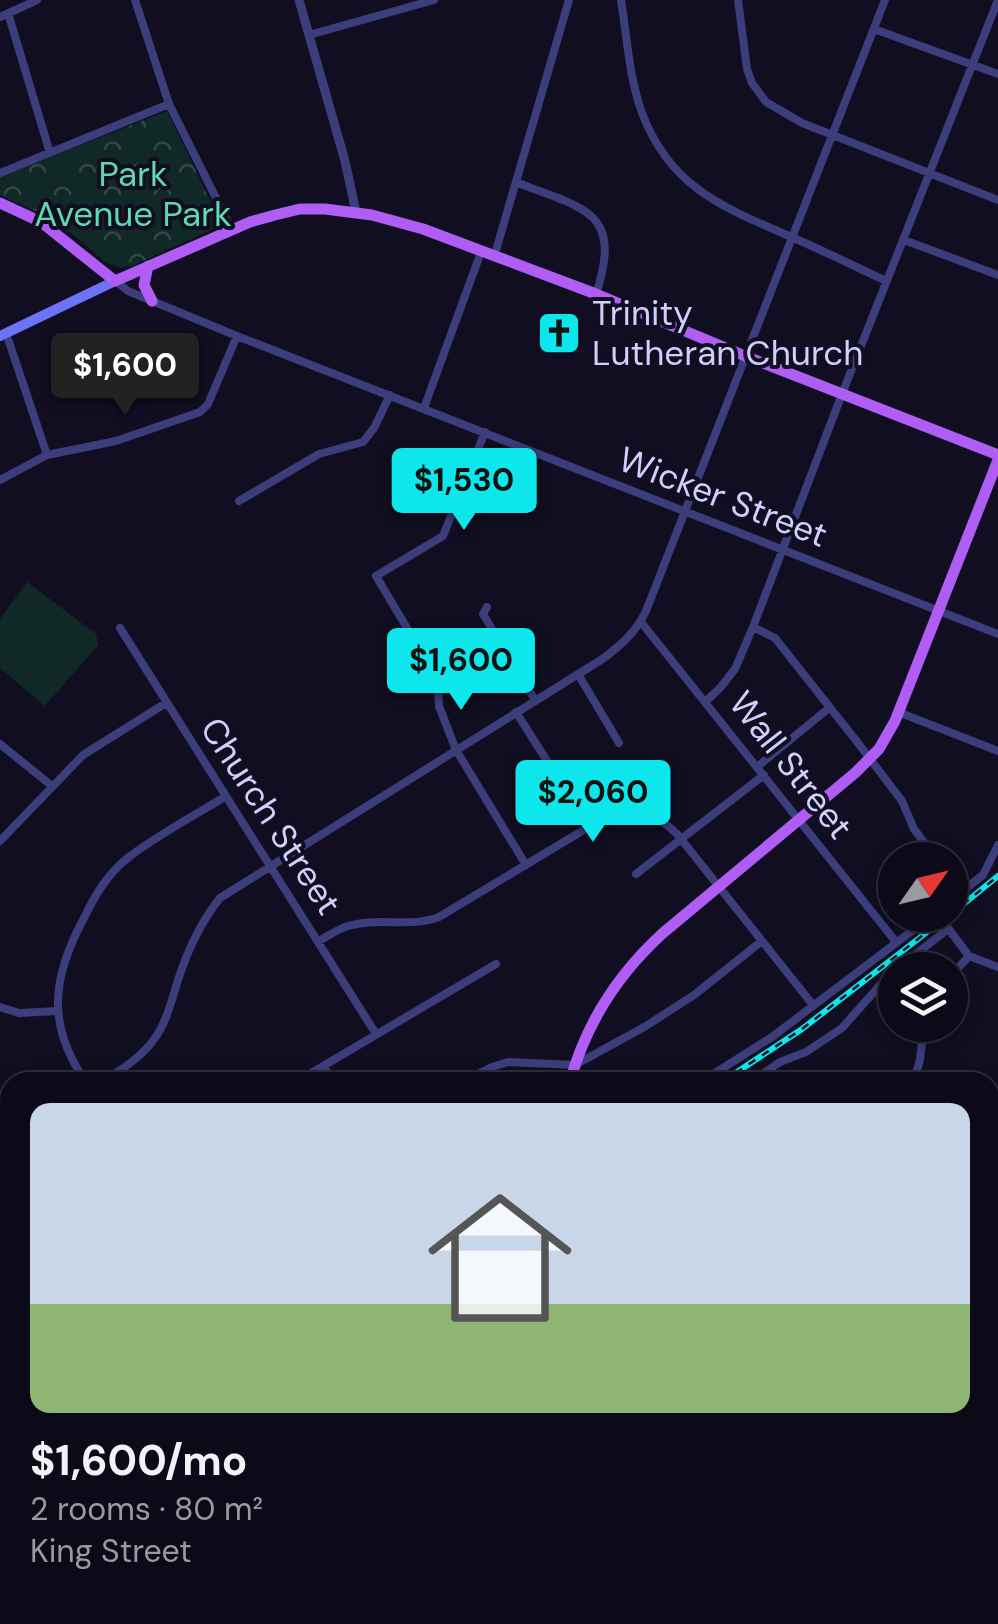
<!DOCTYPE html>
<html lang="en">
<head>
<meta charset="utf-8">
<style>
  :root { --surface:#0c0a18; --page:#1a1825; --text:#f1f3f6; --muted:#9a9aa2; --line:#2c2b37; --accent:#0de6ea }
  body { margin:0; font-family:"DM Sans",sans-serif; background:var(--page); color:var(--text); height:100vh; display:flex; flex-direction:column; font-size:38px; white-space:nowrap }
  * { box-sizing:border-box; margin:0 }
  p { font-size:32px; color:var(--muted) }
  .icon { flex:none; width:55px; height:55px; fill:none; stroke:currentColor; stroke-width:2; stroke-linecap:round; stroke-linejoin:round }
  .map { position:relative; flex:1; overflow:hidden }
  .details { position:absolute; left:0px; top:1072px; width:1000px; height:552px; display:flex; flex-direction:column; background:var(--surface); border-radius:30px 30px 0 0; box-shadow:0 5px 15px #0003,0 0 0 2px var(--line) }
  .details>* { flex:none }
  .needle { width:65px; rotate:56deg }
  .buttons { position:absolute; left:878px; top:842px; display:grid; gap:20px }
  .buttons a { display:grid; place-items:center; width:90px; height:90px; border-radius:50%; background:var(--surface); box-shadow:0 5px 15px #0003,0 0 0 2px var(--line); font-size:50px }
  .price { position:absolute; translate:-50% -85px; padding:0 22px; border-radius:10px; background:var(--accent); color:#111; font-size:32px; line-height:65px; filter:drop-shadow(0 2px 5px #0008) }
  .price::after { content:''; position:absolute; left:50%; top:60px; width:30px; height:22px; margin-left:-15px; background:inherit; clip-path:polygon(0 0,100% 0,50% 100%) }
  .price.on { background:#222; color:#fff }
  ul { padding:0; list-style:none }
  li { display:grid; align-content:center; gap:20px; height:530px; padding:0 30px }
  li span { display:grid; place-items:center; height:310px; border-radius:20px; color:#555 }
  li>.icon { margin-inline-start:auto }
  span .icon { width:180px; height:180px; fill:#fffc; stroke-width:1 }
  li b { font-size:42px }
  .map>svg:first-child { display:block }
</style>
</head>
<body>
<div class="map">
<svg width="998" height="1624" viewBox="0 0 998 1624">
  <defs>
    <pattern id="park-crowns" width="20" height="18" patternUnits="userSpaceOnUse" patternTransform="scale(2.5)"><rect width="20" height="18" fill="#112926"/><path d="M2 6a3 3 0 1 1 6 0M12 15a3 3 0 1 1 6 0" fill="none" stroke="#334746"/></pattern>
  </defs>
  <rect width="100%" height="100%" fill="#100e20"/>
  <path fill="url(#park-crowns)" d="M167 111 222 225 132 266 121 268 106 263 80 240 46 216 0 195V177Z"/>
  <path fill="#112926" d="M27 582 96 634 98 645 45 706 0 668V619Z"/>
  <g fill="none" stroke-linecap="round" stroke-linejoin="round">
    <path stroke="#3c3e7c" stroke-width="8" d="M135 0 169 104 232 230
      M621 0C627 37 629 77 642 113 670 187 722 207 789 236 822 250 854 266 886 281
      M738 0 747 69 752 83 766 102 802 123 998 200
      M8 13 50 153
      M0 17 37 0
      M874 29 998 74
      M309 35 434 0
      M0 173 169 104
      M516 182C582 209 624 209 596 294
      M904 240 998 275
      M494 257 569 0
      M116 281 128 291 237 336 998 634
      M6 333 47 455
      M424 408 481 252
      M485 432 443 536 376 576 426 660 438 689 439 706 456 750 526 865
      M0 480 47 455 116 441 200 412 208 404 237 336
      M239 501 319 454 363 442 374 428 390 395
      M487 607 483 614 535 700
      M641 622 896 942
      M753 627 775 638 858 743 902 801 914 829 937 860
      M120 628 376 1034
      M578 674 619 743
      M706 701 720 688 735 669 753 627 842 394 998 0
      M516 712 588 826
      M898 712 998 751
      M0 744 52 786
      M757 767 829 708
      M0 841 83 755 166 703
      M636 874 764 775
      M950 876 962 892
      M950 901 983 875 998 845
      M938 915 969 956 998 967
      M319 941C328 936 338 929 348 926 378 917 411 928 439 917L607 816C635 808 656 813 677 834L813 1005
      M950 977 969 956
      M0 1007 19 1013 58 1011
      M323 1066 334 1082
      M86 1082C46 1025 52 977 84 918 95 895 108 873 129 857 159 834 194 816 226 796
      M102 1082C121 1070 142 1057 155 1038 167 1021 172 999 178 980 188 949 200 923 220 898L604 658C622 644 636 632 646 611L885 0
      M296 1082 496 964
      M462 1082 492 1067 508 1062 575 1065 646 1026 694 995 762 941
      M701 1082 772 1037 933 915
      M751 1082 780 1062 806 1052 842 1028 890 974 948 929
      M913 1082 920 1060 924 1025
      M0 1145 10 1139
      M990 1168 998 1146
      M990 1211 998 1213
      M0 1259 10 1253
      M990 1271 998 1248
      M0 1357 10 1351
      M0 1396 10 1411
      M0 1443 10 1436
      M990 1501 998 1503
      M943 1615 996 1624
      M373 1619 426 1624
      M287 1624 307 1615
      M913 1624 915 1615"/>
    <path stroke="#3c3e7c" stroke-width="9" d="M299 0 345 161 356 212
      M0 1151 10 1167
      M546 1624 551 1615"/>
    <path stroke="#6c73f7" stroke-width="10" d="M0 336 115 281"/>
    <path stroke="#b05df6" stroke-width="11" d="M0 203 41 222 115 281 250 222 275 215 300 209H325L372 215 423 229 596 294 745 356 998 455
      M148 266 144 285 152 301
      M570 1082C586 1023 618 974 663 933L855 773 879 749 895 721 998 460
      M606 1615 609 1624"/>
    <g stroke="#0de6ea" stroke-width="6">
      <path id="rail" d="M950 915 998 876
        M722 1082 802 1029 949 915
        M990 1212 998 1188
        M0 1535 10 1529
        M894 1624 895 1615"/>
    </g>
    <use href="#rail" stroke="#100e20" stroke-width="2.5" stroke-dasharray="8" stroke-linecap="butt"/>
  </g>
  <defs>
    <g id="church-square" transform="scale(2.25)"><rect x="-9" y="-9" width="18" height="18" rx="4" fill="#0de6ea" stroke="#100e20"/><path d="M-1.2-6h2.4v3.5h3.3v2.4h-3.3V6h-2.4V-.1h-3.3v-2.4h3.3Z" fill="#111"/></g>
  </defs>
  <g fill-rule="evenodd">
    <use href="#church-square" x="559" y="333"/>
  </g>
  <g text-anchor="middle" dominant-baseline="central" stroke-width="8" stroke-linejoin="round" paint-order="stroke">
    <g font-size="35" fill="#60d8b0" stroke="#100e20">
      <text x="133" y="174">Park<tspan x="133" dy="40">Avenue Park</tspan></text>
    </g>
    <g font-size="35" fill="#d1cffc" stroke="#100e20" text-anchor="start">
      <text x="592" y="313">Trinity<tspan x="592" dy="40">Lutheran Church</tspan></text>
    </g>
    <g font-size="35" fill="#d1cffc" stroke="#100e20">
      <text transform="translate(723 497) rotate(21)">Wicker Street</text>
      <text transform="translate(791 765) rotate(52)">Wall Street</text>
      <text transform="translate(271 816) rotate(57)">Church Street</text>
    </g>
  </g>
</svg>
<div class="buttons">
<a><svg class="needle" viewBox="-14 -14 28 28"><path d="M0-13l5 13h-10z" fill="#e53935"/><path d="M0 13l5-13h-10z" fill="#9a9aa2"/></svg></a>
<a><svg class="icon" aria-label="layers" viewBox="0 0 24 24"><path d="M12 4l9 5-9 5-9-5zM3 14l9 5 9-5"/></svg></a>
</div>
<b class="price on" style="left:125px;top:418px">$1,600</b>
<b class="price" style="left:464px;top:533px">$1,530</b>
<b class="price" style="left:461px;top:713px">$1,600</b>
<b class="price" style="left:593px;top:845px">$2,060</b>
<section class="details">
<ul>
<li><span style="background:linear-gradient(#c9d6e8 65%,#8fb573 0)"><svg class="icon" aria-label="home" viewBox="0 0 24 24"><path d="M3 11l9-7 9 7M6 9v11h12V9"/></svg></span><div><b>$1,600/mo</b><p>2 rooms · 80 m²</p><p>King Street</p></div></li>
</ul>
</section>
</div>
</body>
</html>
